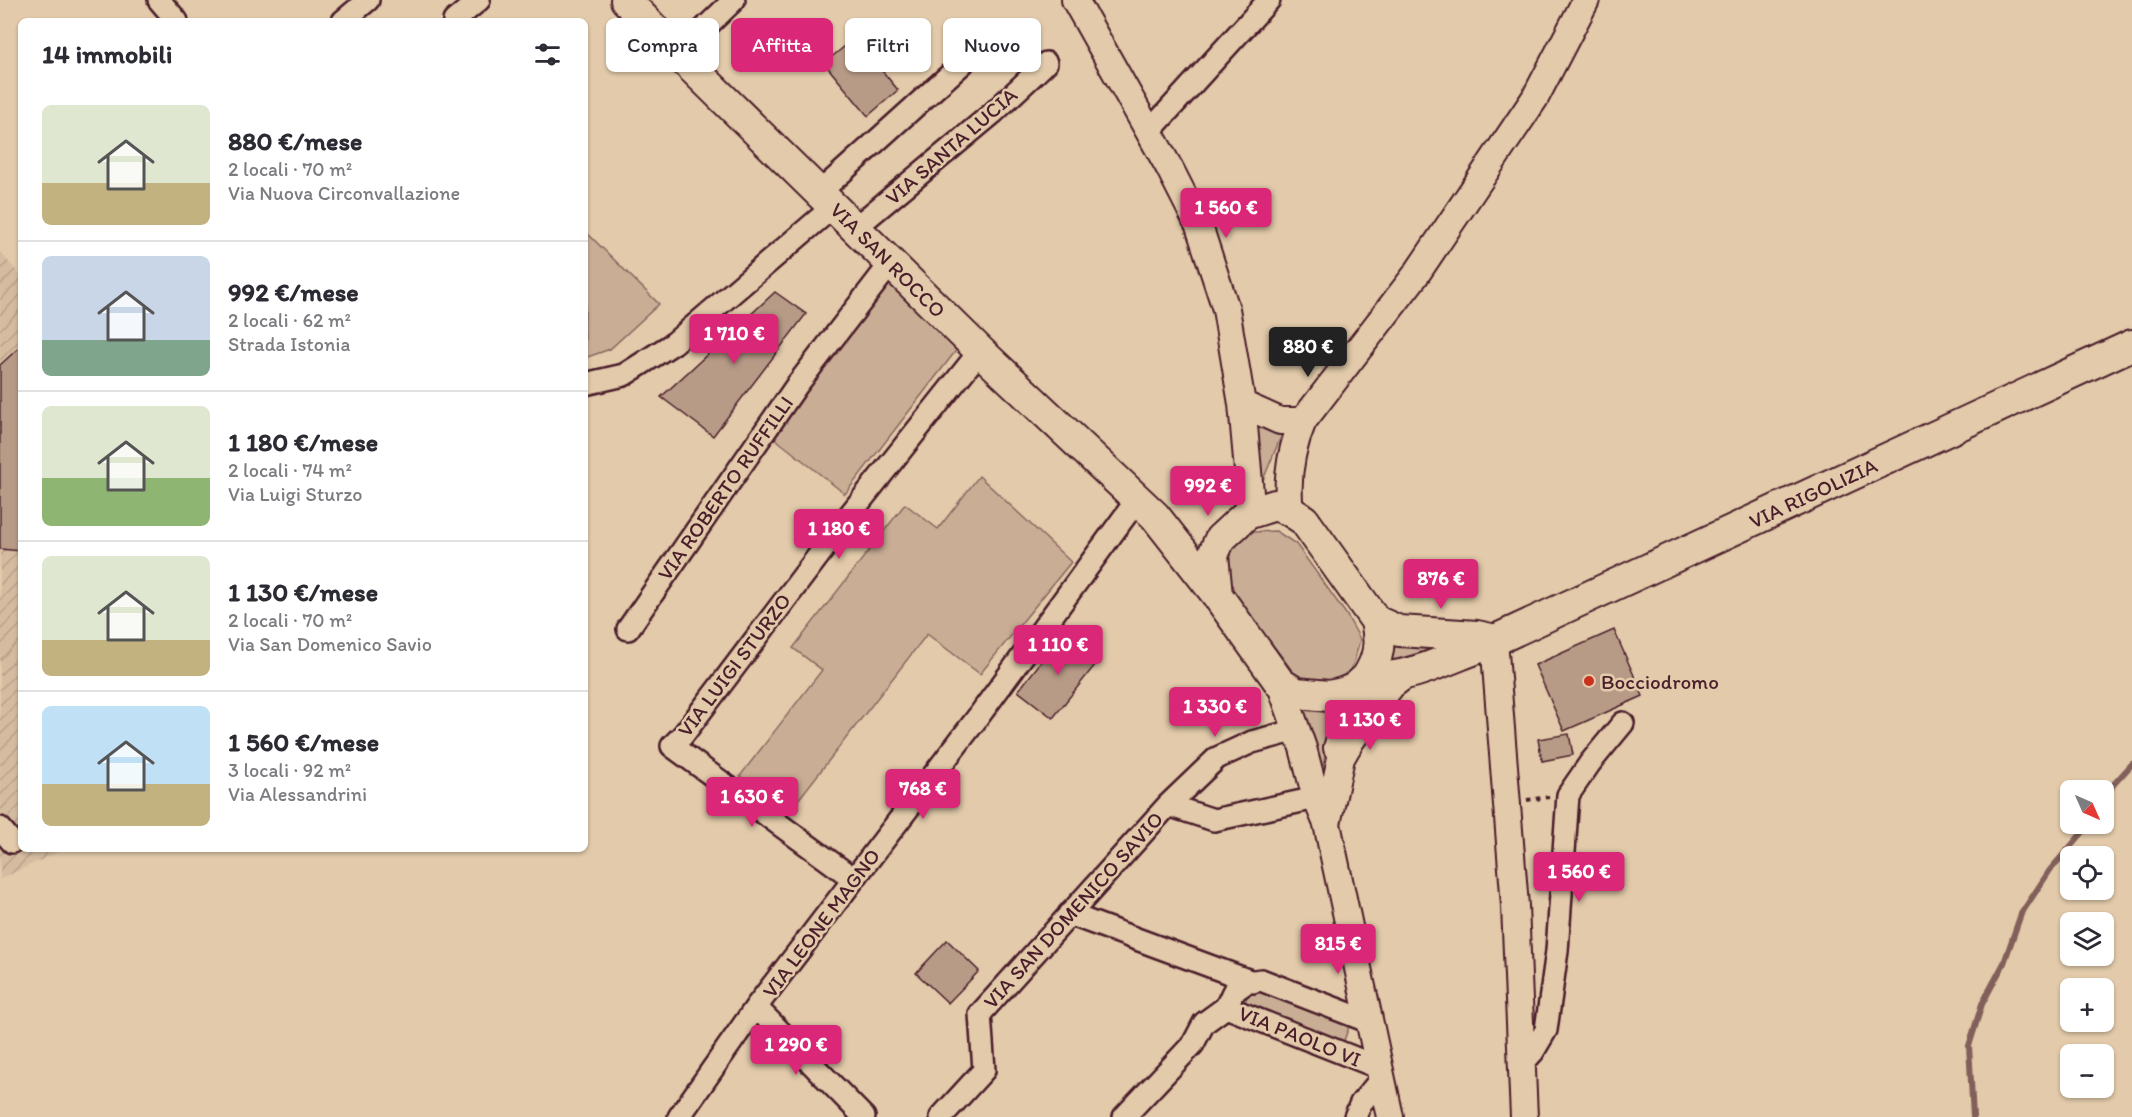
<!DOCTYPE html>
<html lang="it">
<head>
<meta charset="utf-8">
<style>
  :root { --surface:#fff; --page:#f2f2f3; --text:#2b2b33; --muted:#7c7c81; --line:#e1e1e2; --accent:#db2777 }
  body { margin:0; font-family:Itim,sans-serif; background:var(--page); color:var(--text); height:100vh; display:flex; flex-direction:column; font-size:22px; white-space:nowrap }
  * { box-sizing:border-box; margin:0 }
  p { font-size:20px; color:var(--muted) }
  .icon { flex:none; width:33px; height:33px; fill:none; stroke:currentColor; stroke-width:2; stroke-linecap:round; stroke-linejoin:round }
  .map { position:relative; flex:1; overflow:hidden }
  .drawer { position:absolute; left:18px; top:18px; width:570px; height:834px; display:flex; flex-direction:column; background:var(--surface); border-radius:9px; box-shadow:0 2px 4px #0004 }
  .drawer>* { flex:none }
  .top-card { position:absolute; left:606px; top:18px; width:570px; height:54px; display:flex; gap:12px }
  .needle { width:39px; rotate:135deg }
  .tools { position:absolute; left:2060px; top:780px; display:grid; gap:12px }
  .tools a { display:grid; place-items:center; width:54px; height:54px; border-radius:9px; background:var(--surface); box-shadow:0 2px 4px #0004; font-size:30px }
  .price { position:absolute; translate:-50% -51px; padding:0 14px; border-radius:6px; background:var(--accent); color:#fff; font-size:20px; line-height:39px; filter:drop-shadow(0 2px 3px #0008) }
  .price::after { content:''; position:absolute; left:50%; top:36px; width:18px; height:14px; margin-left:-9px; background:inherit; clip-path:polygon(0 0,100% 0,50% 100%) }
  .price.selected { background:#222; color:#fff }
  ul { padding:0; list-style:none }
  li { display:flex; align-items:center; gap:18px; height:150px; padding:0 24px }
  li+li { border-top:2px solid var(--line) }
  li span { display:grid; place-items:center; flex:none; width:168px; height:120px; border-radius:9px; color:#555 }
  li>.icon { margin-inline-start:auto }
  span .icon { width:72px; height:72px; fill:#fffc; stroke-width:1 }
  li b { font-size:26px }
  h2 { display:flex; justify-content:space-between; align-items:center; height:72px; padding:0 24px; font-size:26px }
  .tag { padding:0 21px; border-radius:9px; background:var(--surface); box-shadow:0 2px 4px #0004; font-size:21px; line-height:54px }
  .tag.selected { background:var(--accent); color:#fff }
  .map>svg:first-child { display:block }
</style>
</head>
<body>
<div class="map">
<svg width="2132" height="1117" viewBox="0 0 2132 1117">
  <defs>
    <pattern id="industrial-furrows" width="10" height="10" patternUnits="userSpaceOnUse" patternTransform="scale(1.5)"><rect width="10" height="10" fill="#d5bca0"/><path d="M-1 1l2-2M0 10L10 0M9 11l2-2" fill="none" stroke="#b8a18a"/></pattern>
  </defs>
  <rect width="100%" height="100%" fill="#e2caaa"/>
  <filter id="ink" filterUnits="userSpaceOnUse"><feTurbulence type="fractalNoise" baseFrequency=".0167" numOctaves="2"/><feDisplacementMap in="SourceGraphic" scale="12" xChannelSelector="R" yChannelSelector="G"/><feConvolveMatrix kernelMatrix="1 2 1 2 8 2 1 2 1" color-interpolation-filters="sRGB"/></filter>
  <g filter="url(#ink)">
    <path fill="url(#industrial-furrows)" d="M0 252 21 276V849H65L0 879Z"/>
    <path fill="#c9ae95" stroke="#8a6660" stroke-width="1.5" d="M585 231 659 304 610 349 585 358Z
      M889 281 958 348 845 494 768 433Z
      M1250 419 1284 429 1263 480Z
      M979 476 1071 562 980 674 927 634 788 813 740 776 822 670 793 648 905 504 938 529Z
      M1276 531 1296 544 1346 614 1360 639C1351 675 1352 677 1314 684L1294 673 1229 587 1225 565 1234 544 1253 532Z
      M1385 634 1449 644 1381 664Z
      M1295 705H1337L1320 778Z
      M1253 982 1351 1021 1341 1049 1243 1007Z"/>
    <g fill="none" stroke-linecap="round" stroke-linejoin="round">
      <path stroke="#825f5a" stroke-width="6" d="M2103 803 2113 785 2132 764
        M1973 1117 1969 1046 1982 1004 2004 963 2021 914 2050 870 2090 824"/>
    </g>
    <path fill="#b89b87" stroke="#4a1f2b" stroke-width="1.5" d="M855 38 898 90 868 116 824 63Z
      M775 292 806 314 713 436 661 397Z
      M21 346V551L0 549V365Z
      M1614 630 1643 696 1564 731 1535 665Z
      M1064 633 1099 660 1053 718 1018 691Z
      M1569 734 1573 755 1542 761 1538 739Z
      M947 940 979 971 948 1003 916 973Z"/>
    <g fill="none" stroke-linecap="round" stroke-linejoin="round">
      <g stroke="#4a1f2b" stroke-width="26">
        <path id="minor" d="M159 0 177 21
          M343 21 368 0
          M454 21 479 0
          M678 54 734 0
          M1148 133 1269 0
          M820 192 963 63
          M855 228 993 113 1046 63
          M585 384 624 375 674 343 834 206
          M628 629 797 385 891 263
          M1168 805 1217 758 1252 742 1297 730
          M0 828 12 842
          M854 879 672 746 683 735 847 518 980 351
          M1069 914 1253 982
          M756 1007 864 1117
          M1226 1007 1380 1068
          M1522 1064 1533 1052 1546 1030 1557 951 1568 795 1590 763 1623 723
          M679 1117 756 1007 978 717 1128 512 1138 501
          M941 1117 984 1070 980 1014 1168 805 1214 820 1316 798
          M1124 1117 1193 1044 1204 1023 1226 1007 1233 992 1247 982 1261 980 1370 1022
          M1355 1117 1361 1103 1382 1078"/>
      </g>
      <g stroke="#4a1f2b" stroke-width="30">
        <path id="tertiary" d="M1075 0 1170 169 1199 226 1226 309 1242 404 1250 493 1247 514
          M1242 404 1280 421H1303
          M1290 511C1286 480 1291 449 1303 421L1415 276 1535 98 1586 0
          M1494 640 1515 906 1524 1117
          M1280 683 1303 748 1316 798 1327 824 1390 1117
          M1337 748 1355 688
          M1327 824 1341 758 1352 739 1391 686 1408 673"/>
      </g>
      <g stroke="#4a1f2b" stroke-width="34">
        <path id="secondary" d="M626 0 678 54 980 351 1155 516 1217 595
          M1376 621 1399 631 1477 636 1491 639
          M1367 677C1379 658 1381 643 1376 621L1304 520 1290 511 1275 505 1247 514 1220 539 1213 555 1217 595 1280 683 1296 693 1329 696 1343 693 1355 688 1367 677C1406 681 1445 660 1480 647L2132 345"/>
      </g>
      <path stroke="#4a1f2b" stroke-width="4" stroke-dasharray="4.5 4.5" stroke-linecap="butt" d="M1527 800 1549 797"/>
      <use href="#minor" stroke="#e2caaa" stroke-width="21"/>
      <use href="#tertiary" stroke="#e2caaa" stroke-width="26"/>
      <use href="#secondary" stroke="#e2caaa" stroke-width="30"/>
    </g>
  </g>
  <circle fill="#c8321e" stroke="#e2caaa" stroke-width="2" cx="1589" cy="681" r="6"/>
  <g text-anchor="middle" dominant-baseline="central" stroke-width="5" stroke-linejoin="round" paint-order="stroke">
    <g font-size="21" fill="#4a1f2b" stroke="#e2caaa">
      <text transform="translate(951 146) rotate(-41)">VIA SANTA LUCIA</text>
      <text transform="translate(888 260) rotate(45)">VIA SAN ROCCO</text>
      <text transform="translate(725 488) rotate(-55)">VIA ROBERTO RUFFILLI</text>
      <text transform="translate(1813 493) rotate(-25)">VIA RIGOLIZIA</text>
      <text transform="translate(734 665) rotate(-53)">VIA LUIGI STURZO</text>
      <text transform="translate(1073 910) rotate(-48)">VIA SAN DOMENICO SAVIO</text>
      <text transform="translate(821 923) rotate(-53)">VIA LEONE MAGNO</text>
      <text transform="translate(1300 1036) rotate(22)">VIA PAOLO VI</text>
    </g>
    <g font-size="21" fill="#4a1f2b" stroke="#e2caaa" text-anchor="start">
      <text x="1601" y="681">Bocciodromo</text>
    </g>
  </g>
</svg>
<div class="tools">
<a><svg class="needle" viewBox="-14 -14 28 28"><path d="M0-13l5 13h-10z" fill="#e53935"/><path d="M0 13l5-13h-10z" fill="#7c7c81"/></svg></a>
<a><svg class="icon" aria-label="locate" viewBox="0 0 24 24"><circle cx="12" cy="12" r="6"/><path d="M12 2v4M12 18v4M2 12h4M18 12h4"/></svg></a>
<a><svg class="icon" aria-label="layers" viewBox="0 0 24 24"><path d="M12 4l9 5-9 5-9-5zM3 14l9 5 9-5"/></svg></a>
<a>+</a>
<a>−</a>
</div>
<b class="price" style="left:1226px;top:239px">1 560 €</b>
<b class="price" style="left:734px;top:365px">1 710 €</b>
<b class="price selected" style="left:1308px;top:378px">880 €</b>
<b class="price" style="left:1208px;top:517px">992 €</b>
<b class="price" style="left:839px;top:560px">1 180 €</b>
<b class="price" style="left:1441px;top:610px">876 €</b>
<b class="price" style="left:1058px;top:676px">1 110 €</b>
<b class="price" style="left:1215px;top:738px">1 330 €</b>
<b class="price" style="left:1370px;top:751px">1 130 €</b>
<b class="price" style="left:923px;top:820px">768 €</b>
<b class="price" style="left:752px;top:828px">1 630 €</b>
<b class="price" style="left:1579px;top:903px">1 560 €</b>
<b class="price" style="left:1338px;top:975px">815 €</b>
<b class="price" style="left:796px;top:1076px">1 290 €</b>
<div class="top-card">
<a class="tag">Compra</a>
<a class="tag selected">Affitta</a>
<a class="tag">Filtri</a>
<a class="tag">Nuovo</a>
</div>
<section class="drawer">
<h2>14 immobili<svg class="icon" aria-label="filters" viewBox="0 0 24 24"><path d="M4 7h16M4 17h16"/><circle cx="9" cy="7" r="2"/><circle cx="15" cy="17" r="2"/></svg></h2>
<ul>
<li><span style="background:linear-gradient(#dfe7d0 65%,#c2b280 0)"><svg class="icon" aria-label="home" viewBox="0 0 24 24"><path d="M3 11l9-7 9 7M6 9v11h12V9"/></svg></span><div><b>880 €/mese</b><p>2 locali · 70 m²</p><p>Via Nuova Circonvallazione</p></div></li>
<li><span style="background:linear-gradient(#c9d6e8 70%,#7fa58c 0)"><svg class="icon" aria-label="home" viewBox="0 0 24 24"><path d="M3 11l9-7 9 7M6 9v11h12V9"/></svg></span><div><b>992 €/mese</b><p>2 locali · 62 m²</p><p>Strada Istonia</p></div></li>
<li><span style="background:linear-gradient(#dfe7d0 60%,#8fb573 0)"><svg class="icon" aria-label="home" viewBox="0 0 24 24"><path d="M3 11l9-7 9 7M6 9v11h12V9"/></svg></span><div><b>1 180 €/mese</b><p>2 locali · 74 m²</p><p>Via Luigi Sturzo</p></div></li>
<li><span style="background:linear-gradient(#dfe7d0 70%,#c2b280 0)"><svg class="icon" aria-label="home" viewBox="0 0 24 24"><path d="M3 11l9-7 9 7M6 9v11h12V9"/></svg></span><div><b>1 130 €/mese</b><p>2 locali · 70 m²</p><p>Via San Domenico Savio</p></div></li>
<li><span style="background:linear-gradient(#bfe0f5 65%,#c2b280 0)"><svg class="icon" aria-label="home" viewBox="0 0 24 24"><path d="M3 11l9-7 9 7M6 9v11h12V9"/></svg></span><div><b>1 560 €/mese</b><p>3 locali · 92 m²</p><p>Via Alessandrini</p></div></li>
</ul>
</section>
</div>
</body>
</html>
